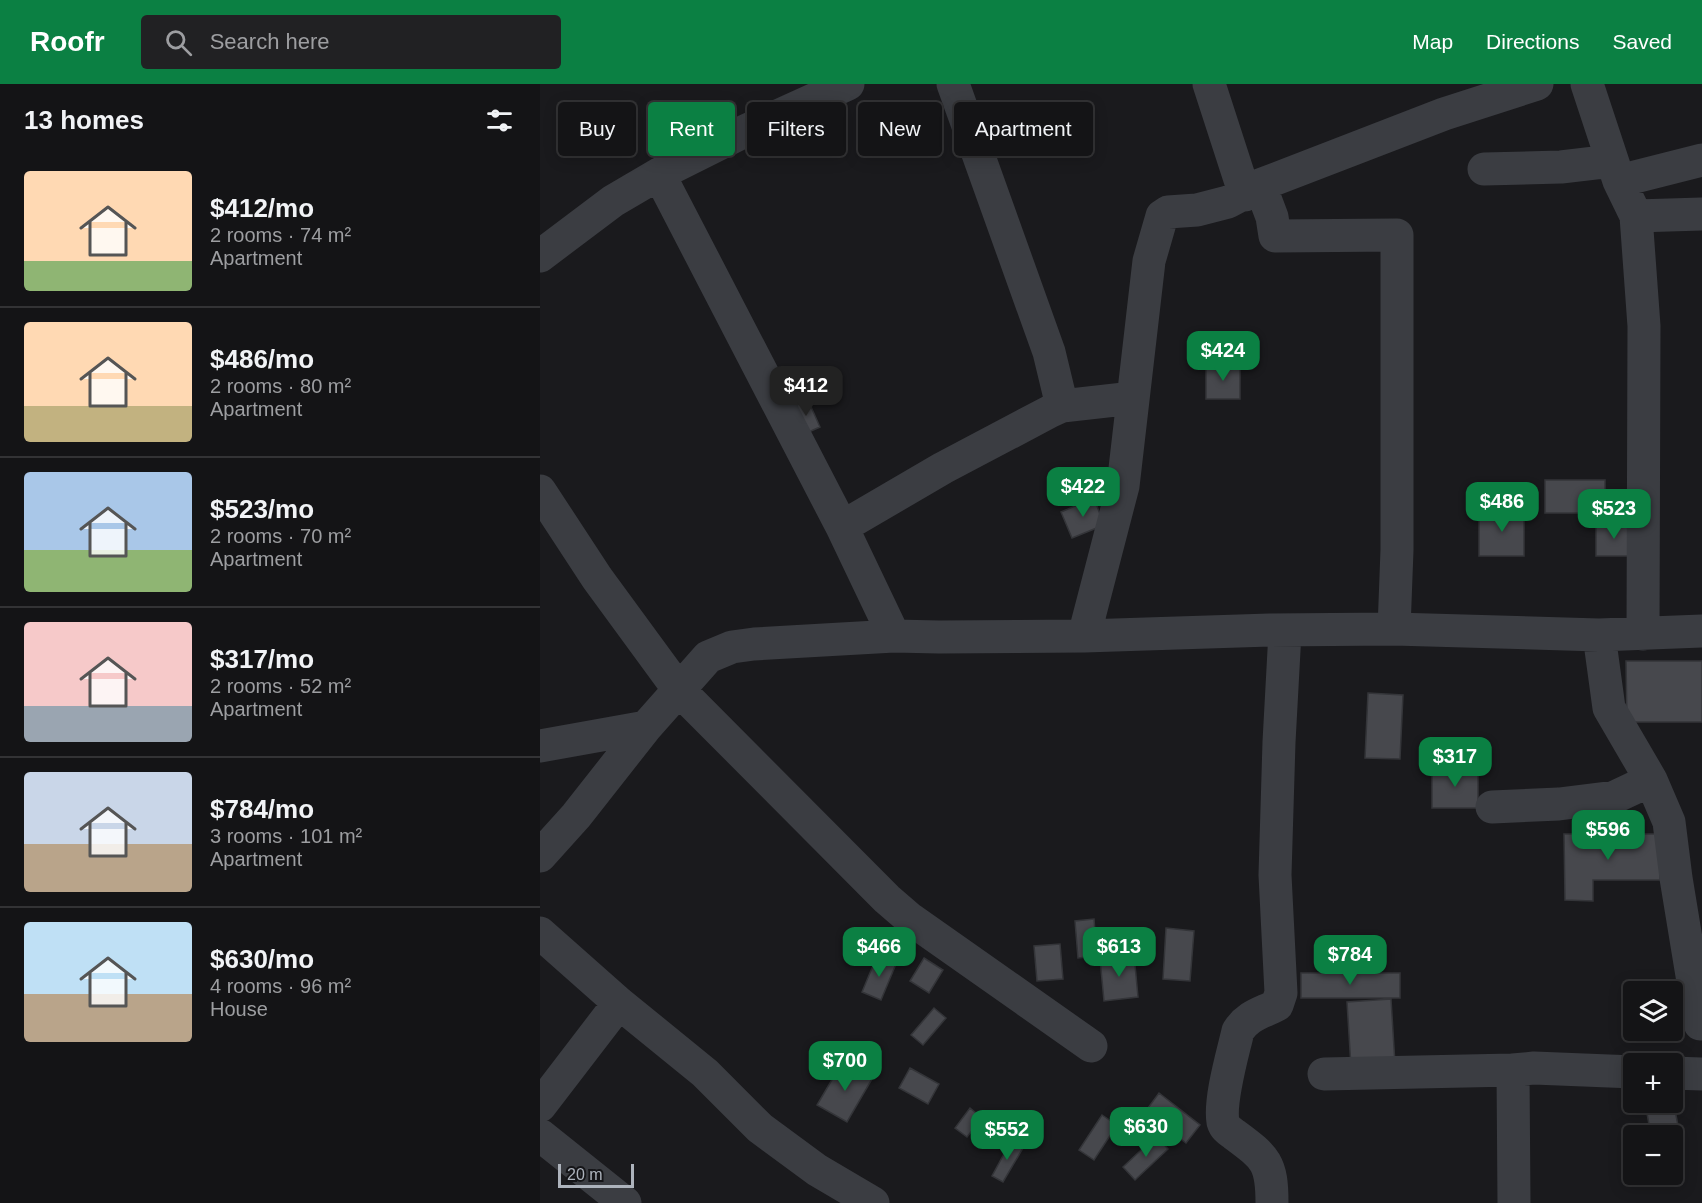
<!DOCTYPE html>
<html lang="en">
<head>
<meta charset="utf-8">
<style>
  :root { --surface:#141416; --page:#212123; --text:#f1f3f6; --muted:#9d9ea1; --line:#333335; --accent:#0b8043 }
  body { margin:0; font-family:Helvetica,sans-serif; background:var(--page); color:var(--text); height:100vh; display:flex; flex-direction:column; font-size:22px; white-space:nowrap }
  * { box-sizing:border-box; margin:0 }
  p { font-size:20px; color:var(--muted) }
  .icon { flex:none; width:33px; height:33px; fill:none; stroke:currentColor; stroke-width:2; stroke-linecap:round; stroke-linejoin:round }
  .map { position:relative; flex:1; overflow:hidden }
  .side { display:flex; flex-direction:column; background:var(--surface); width:540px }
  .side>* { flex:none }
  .hud { position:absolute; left:18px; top:18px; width:570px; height:54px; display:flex; gap:12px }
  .tools { position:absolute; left:1083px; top:897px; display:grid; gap:12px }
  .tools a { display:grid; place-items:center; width:60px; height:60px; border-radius:6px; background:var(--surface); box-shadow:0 3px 15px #0003,0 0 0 2px var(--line); font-size:30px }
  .scale { position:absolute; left:18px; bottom:15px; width:76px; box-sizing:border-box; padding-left:6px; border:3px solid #adb3bc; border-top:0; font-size:16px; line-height:21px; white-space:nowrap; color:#adb3bc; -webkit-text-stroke:4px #151518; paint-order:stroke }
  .price { position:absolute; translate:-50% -51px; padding:0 14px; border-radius:12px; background:var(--accent); color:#fff; font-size:20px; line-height:39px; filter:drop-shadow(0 2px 3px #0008) }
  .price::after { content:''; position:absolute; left:50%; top:36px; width:18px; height:14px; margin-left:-9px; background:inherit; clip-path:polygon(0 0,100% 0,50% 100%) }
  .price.on { background:#222; color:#fff }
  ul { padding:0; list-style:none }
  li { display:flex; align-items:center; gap:18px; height:150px; padding:0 24px }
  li+li { border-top:2px solid var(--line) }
  li span { display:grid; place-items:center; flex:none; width:168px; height:120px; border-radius:6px; color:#555 }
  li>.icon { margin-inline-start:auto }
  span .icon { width:72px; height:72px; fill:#fffc; stroke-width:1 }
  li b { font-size:26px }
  h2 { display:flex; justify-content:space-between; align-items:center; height:72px; padding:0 24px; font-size:26px }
  .tag { padding:0 21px; border-radius:6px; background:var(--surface); box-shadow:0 3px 15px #0003,0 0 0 2px var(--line); font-size:21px; line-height:54px }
  .tag.on { background:var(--accent); color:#fff }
  header { display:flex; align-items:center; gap:36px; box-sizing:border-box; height:84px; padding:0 30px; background:var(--accent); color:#fff }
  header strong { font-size:28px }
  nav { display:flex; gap:33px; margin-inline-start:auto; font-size:21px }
  .search { width:420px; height:54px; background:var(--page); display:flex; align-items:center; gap:15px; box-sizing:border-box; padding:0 21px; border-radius:6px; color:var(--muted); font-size:22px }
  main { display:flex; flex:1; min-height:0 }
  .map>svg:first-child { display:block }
</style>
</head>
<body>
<header>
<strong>Roofr</strong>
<div class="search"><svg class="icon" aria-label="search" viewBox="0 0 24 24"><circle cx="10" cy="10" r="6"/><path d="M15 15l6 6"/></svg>Search here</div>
<nav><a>Map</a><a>Directions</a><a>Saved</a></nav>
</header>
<main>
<section class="side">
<h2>13 homes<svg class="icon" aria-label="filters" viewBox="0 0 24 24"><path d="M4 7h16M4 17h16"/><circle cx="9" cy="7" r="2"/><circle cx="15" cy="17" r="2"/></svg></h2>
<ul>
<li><span style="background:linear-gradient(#ffd9b3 75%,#8fb573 0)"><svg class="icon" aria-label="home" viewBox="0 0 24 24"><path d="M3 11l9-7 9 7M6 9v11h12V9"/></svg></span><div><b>$412/mo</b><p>2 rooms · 74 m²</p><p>Apartment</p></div></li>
<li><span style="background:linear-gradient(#ffd9b3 70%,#c2b280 0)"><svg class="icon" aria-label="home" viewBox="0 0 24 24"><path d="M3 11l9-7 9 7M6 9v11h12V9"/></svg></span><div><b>$486/mo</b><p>2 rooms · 80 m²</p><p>Apartment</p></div></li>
<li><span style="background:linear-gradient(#a9c7e8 65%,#8fb573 0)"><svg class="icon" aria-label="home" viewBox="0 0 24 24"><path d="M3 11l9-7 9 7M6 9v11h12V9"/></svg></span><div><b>$523/mo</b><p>2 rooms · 70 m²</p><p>Apartment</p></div></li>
<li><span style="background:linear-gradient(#f6c9c9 70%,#9aa5b1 0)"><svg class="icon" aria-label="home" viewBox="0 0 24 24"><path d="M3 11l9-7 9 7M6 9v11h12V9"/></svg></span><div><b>$317/mo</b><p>2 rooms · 52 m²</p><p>Apartment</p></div></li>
<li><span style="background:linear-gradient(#c9d6e8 60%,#b9a48a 0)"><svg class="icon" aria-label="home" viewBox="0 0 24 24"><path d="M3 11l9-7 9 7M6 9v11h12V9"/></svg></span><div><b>$784/mo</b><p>3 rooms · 101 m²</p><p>Apartment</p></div></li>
<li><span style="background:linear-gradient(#bfe0f5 60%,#b9a48a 0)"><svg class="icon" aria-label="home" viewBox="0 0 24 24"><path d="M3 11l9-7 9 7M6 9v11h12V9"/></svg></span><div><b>$630/mo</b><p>4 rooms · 96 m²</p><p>House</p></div></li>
</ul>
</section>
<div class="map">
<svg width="1162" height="1119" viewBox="0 0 1162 1119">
  <rect width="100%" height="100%" fill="#1a1a1d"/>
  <path fill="#47484d" stroke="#343539" stroke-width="1.5" d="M666 280H700V315H666Z
    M268 316 280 343 264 350 252 323Z
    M1005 396H1065V429H1005Z
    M554 414 564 441 532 454 521 428Z
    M939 426H984V472H939Z
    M1056 439H1092V472H1056Z
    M1086 577H1162V638H1087Z
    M828 609 863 611 860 675 825 674Z
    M892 684H938V724H892Z
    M1024 750H1120V796H1053V817L1025 816Z
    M554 835 557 872 538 874 535 837Z
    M626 844 654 847 650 897 623 895Z
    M520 860 523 895 497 897 494 862Z
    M594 870 598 913 564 917 560 875Z
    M337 872 356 880 341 916 322 908Z
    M384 874 403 886 389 909 370 897Z
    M761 889H860V914H761Z
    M851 915 855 980 811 983 807 918Z
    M394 924 406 934 383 961 371 951Z
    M303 977 332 995 307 1038 277 1021Z
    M370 984 399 1000 388 1020 359 1004Z
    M619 1009 660 1041 646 1059 605 1028Z
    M1132 1010 1142 1063 1132 1065V1052H1111L1105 1018H1132Z
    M430 1024 442 1034 427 1053 415 1044Z
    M562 1031 577 1041 554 1076 539 1066Z
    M616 1052 628 1065 595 1096 583 1083Z
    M471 1057 483 1064 463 1098 452 1092Z"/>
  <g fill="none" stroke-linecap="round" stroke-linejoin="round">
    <path stroke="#3b3d42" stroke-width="33" d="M413 0 509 268 522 322
      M669 0 705 111
      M1047 0 1079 97 1096 132 1104 242 1103 550
      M944 85 1021 83 1072 77
      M119 90 302 443 354 552
      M1079 97 1162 76
      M720 101 732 133 735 152 857 151V466L854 545
      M1096 132 1162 130
      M0 172 73 117 119 90 207 46 308 0
      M0 407 57 494 139 606 347 815 369 834 551 962
      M302 443 403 384 511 327 522 322 593 314
      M1059 551 1069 624 1111 696 1129 738 1136 794 1160 940
      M544 552 583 402 609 177 622 132 628 128 657 126 688 118 720 101 904 30 997 0
      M0 662 106 643
      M952 723 1019 720 1075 713 1111 696
      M0 772 36 732 106 643 168 573 192 563 214 560 354 552 399 553 544 552 730 546 854 545 1059 551 1162 547
      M0 849 79 919 165 989 220 1044 277 1086 333 1119
      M1132 989 1162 990
      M784 990 973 986
      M0 1022 79 919
      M0 1051 85 1119
      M732 1119C732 1079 726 1074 695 1051 690 1047 685 1045 683 1038 679 1016 693 969 698 947 708 931 722 929 737 921L741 909 735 791 739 658 745 548
      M974 1119 973 986 994 984 1094 988"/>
  </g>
</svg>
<div class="tools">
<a><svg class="icon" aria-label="layers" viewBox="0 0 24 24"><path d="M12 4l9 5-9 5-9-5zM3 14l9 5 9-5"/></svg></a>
<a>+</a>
<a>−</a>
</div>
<div class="scale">20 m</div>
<b class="price" style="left:683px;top:298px">$424</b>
<b class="price on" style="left:266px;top:333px">$412</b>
<b class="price" style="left:543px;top:434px">$422</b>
<b class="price" style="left:962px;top:449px">$486</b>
<b class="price" style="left:1074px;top:456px">$523</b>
<b class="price" style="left:915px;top:704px">$317</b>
<b class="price" style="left:1068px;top:777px">$596</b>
<b class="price" style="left:339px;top:894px">$466</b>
<b class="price" style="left:579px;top:894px">$613</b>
<b class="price" style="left:810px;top:902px">$784</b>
<b class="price" style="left:305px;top:1008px">$700</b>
<b class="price" style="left:606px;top:1074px">$630</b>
<b class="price" style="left:467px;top:1077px">$552</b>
<div class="hud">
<a class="tag">Buy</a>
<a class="tag on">Rent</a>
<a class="tag">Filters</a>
<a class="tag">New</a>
<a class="tag">Apartment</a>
</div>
</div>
</main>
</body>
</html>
